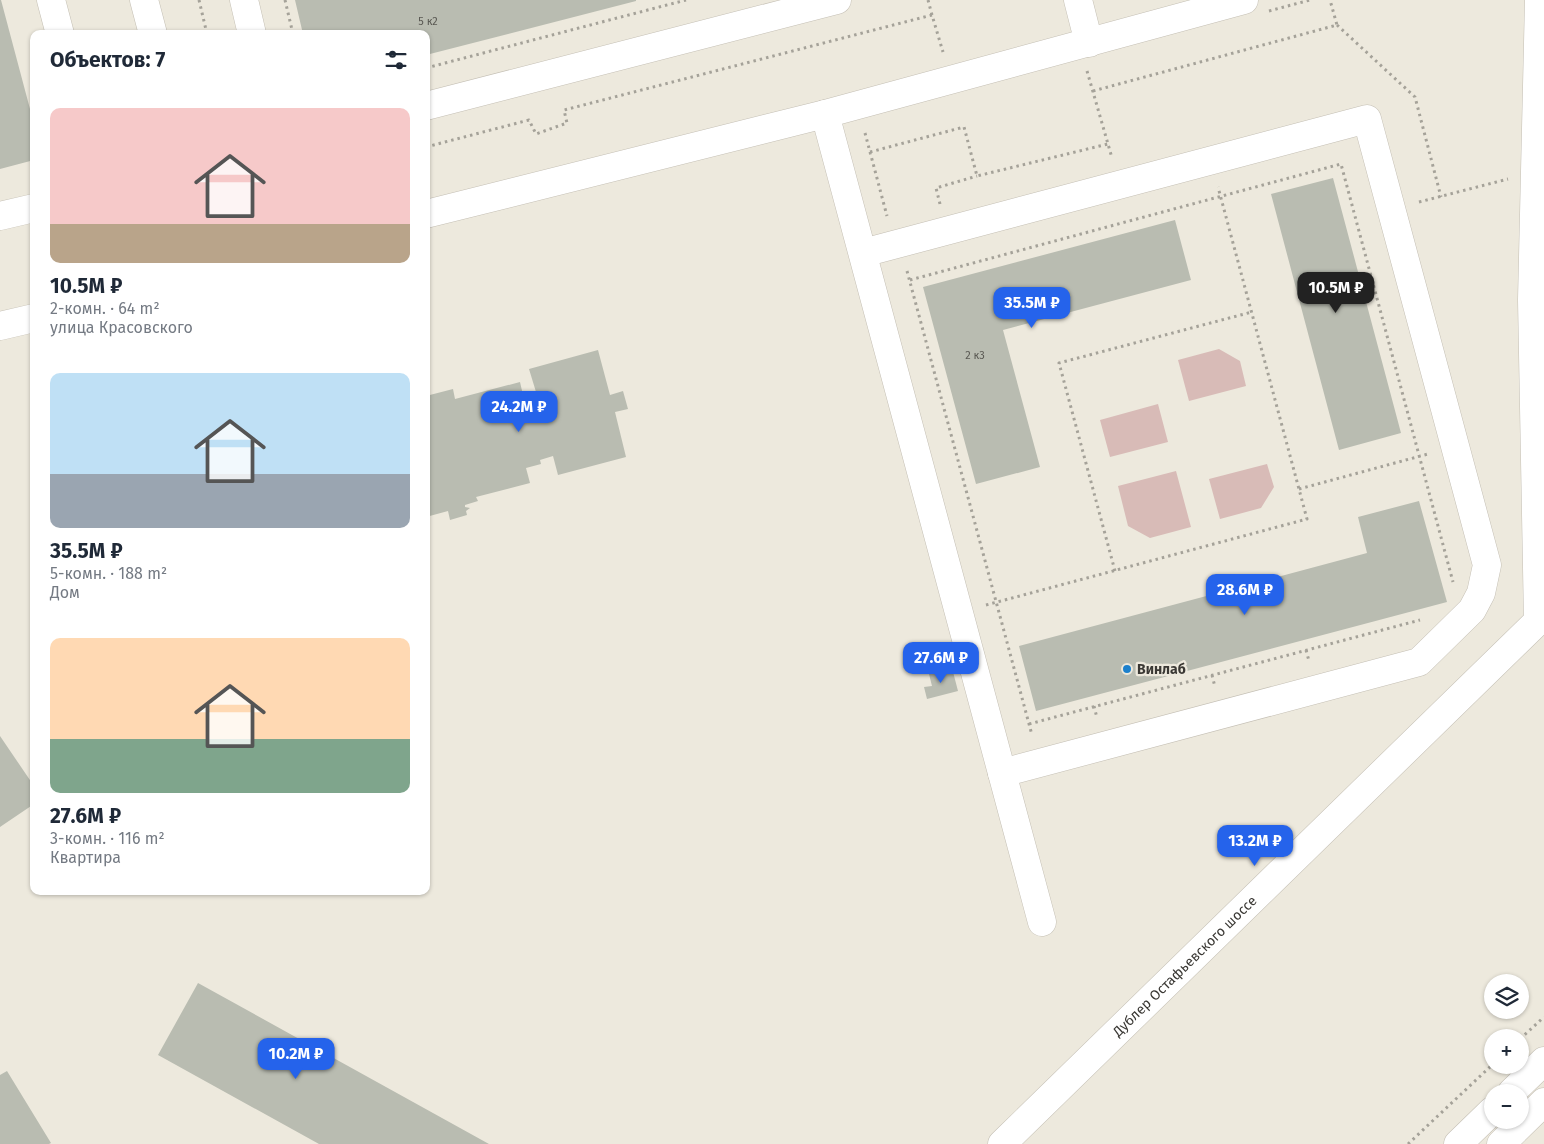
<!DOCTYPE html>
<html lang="ru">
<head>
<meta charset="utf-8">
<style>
  :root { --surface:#fff; --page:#f6f6f7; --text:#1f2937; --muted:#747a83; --accent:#2563eb }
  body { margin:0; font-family:"Fira Sans",sans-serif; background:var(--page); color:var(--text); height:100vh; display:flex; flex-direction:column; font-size:19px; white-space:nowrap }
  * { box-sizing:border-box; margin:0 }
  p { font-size:16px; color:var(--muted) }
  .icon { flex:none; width:28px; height:28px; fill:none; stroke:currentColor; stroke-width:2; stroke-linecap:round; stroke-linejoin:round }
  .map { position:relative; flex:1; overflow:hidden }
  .details { position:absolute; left:30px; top:30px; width:400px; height:865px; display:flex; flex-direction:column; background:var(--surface); border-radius:10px; box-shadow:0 1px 4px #0004 }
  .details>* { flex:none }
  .tools { position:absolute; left:1484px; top:974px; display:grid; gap:10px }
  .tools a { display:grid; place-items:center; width:45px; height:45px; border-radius:50%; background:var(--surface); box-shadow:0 1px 4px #0004; font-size:25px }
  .price { position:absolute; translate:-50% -42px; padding:0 11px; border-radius:10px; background:var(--accent); color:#fff; font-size:16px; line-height:32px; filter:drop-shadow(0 1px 2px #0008) }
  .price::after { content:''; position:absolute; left:50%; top:30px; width:15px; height:11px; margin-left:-8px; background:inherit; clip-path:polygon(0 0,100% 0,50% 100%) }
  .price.selected { background:#222; color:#fff }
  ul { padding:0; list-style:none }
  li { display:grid; align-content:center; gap:10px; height:265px; padding:0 20px }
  li span { display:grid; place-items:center; height:155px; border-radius:10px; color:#555 }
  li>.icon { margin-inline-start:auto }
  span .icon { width:90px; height:90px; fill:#fffc; stroke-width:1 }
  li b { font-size:21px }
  h2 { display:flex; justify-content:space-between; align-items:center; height:60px; padding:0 20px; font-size:21px }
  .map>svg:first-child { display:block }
</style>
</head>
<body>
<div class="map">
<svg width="1544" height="1144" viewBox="0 0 1544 1144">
  <rect width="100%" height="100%" fill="#ede9dd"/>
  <path fill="#d8bbb7" d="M1219 349 1240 361 1246 386 1189 401 1178 360Z
    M1158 404 1168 442 1110 457 1100 420Z
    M1267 464 1274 487 1261 508 1220 519 1209 479Z
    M1176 471 1191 527 1150 538 1128 526 1118 486Z"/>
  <path fill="#b9bcb1" d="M0 0H1L34 124V160L0 169Z
    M295 0H636V1L426 55V34H303Z
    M1333 178 1401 433 1339 450 1271 194Z
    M1175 220 1191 280 1003 330 1040 467 976 484 923 287Z
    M598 350 610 395 623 391 628 409 615 412 626 457 558 475 553 456 540 460 541 464 526 468 530 483 476 497 478 501 465 505V507L470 508 466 511 467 515 450 520 448 511 426 517V396L453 389 455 399 520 382 523 395 536 392 529 369Z
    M1419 501 1447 602 1036 711 1019 646 1367 553 1358 517Z
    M952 668 958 691 927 699 924 687 932 686 929 674Z
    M0 736 34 786V804L0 827Z
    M198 983 489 1144H319L158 1055Z
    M7 1071 51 1143 49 1144H0V1075Z"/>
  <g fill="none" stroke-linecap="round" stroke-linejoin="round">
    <g stroke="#c4bfb4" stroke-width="29">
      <g id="minor">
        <path d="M51 0 60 34"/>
        <path d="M144 0 153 34"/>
        <path d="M244 0 252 34"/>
        <path d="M1078 0 1089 43"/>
        <path d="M426 106 837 0"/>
        <path d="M825 114 1042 922"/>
        <path d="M426 214 825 114 1244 0"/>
        <path d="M0 216 34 208"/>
        <path d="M863 253 1367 119 1487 565 1481 593 1472 610 1419 662 1002 773"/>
        <path d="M0 326 34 318"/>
        <path id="s1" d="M1002 1144 1538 621 1532 300 1539 0"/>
      </g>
    </g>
    <g stroke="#c4bfb4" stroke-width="29">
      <path id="major" d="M1512 1092 1544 1061
        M1458 1144 1492 1111
        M1501 1144 1544 1102"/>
    </g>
    <path stroke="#a5a299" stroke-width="3" stroke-dasharray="2.5 4" stroke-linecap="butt" d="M199 0 207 34
      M285 0 293 34
      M928 0 932 15
      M1269 11 1310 0
      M1337 25 1415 97 1441 197
      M426 68 686 0
      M1087 71 1112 158
      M1093 91 1337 25 1330 0
      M865 133 887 216
      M426 147 529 120 536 134 567 123 564 110 932 15 943 52
      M870 152 964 127 977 176 1108 144
      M1419 202 1508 179
      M940 204 936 188 977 176
      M907 271 1032 735
      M910 280 1341 164 1453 582
      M1299 489 1428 454
      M1115 571 1059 363 1252 312
      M986 605 1307 519 1218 187
      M1306 650 1309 661
      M1212 675 1215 687
      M1094 706 1097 718
      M1029 724 1420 620
      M1520 1039 1544 1017
      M1408 1144 1492 1065"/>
    <use href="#minor" stroke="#fff" stroke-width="28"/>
    <use href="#major" stroke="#fff" stroke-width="28"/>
  </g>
  <circle fill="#1c80cc" stroke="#ede9dd" stroke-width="2" cx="1127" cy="669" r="5"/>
  <g text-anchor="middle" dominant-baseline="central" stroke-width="4.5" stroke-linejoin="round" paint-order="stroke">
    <g font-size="11" fill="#5a5953">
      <text x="428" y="21">5 к2</text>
      <text x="975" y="355">2 к3</text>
    </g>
    <g font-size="14" font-weight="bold" fill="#3a3834" stroke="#ede9dd" text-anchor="start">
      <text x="1137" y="669">Винлаб</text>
    </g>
    <g font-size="14" fill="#3a3834" stroke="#ede9dd">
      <text stroke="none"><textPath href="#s1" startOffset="255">Дублер Остафьевского шоссе</textPath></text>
    </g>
  </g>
</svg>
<div class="tools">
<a><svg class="icon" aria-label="layers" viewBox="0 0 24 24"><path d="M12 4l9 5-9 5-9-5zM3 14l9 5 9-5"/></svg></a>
<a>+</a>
<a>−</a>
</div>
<b class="price selected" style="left:1336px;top:314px">10.5M ₽</b>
<b class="price" style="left:1032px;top:329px">35.5M ₽</b>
<b class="price" style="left:519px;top:433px">24.2M ₽</b>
<b class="price" style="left:1245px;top:616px">28.6M ₽</b>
<b class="price" style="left:941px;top:684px">27.6M ₽</b>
<b class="price" style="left:1255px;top:867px">13.2M ₽</b>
<b class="price" style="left:296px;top:1080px">10.2M ₽</b>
<section class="details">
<h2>Объектов: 7<svg class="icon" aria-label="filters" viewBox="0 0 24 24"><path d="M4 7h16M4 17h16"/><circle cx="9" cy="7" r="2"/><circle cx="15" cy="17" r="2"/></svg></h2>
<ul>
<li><span style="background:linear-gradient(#f6c9c9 75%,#b9a48a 0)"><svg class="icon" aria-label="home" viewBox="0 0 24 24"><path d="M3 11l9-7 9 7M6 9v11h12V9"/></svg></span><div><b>10.5M ₽</b><p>2-комн. · 64 m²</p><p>улица Красовского</p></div></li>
<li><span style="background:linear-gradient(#bfe0f5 65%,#9aa5b1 0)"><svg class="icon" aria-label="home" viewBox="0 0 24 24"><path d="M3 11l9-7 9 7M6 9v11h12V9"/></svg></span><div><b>35.5M ₽</b><p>5-комн. · 188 m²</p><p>Дом</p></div></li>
<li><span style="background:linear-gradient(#ffd9b3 65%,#7fa58c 0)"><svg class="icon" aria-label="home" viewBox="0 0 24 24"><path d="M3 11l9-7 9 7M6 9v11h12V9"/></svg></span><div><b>27.6M ₽</b><p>3-комн. · 116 m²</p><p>Квартира</p></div></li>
</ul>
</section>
</div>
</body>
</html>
